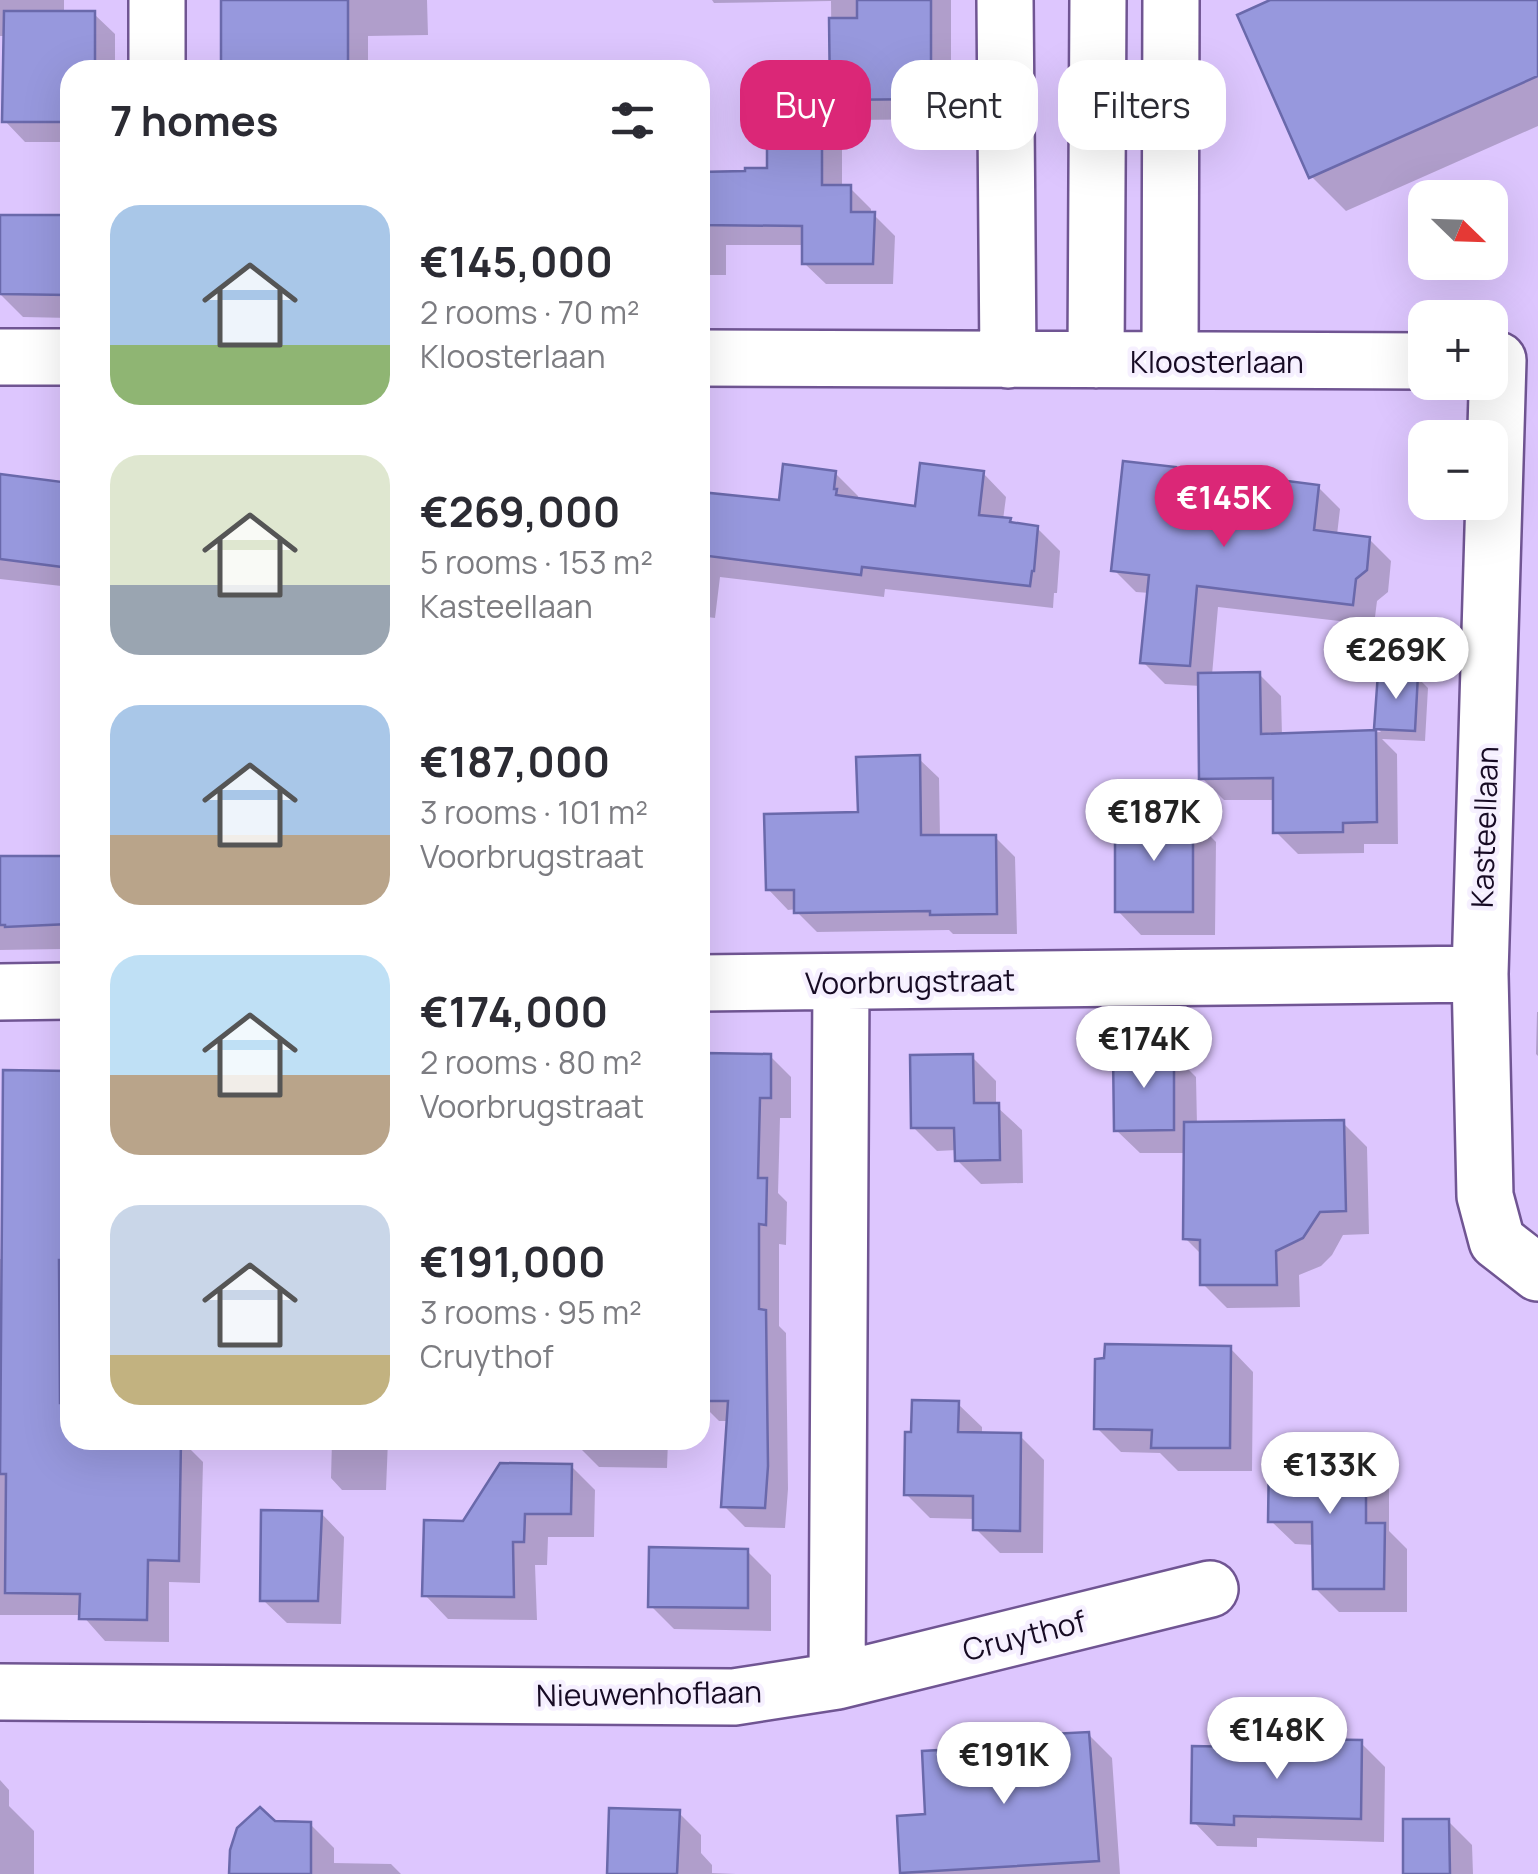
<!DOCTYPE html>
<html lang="en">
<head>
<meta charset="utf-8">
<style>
  :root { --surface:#fff; --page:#f7f7f7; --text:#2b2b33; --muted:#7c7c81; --accent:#db2777 }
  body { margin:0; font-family:Manrope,sans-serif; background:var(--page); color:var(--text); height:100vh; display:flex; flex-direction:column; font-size:38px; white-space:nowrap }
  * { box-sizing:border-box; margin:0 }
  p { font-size:32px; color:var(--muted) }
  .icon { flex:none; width:55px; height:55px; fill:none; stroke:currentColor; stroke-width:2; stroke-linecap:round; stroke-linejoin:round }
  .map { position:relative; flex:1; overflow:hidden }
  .drawer { position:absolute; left:60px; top:60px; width:650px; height:1390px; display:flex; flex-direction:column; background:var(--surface); border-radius:30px; box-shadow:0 10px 40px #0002 }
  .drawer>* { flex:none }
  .hud { position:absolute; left:740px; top:60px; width:648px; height:90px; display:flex; gap:20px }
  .needle { width:65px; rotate:113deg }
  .buttons { position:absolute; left:1408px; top:180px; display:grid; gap:20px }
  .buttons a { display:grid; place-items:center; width:100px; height:100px; border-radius:20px; background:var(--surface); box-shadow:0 10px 40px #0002; font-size:50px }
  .price { position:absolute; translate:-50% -85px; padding:0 22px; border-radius:35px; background:#fff; color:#222; font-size:32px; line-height:65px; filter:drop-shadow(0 2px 5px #0008) }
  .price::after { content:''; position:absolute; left:50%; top:60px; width:30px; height:22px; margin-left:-15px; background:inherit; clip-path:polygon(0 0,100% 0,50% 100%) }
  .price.current { background:var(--accent); color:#fff }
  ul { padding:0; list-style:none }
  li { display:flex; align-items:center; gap:30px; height:250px; padding:0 50px }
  li span { display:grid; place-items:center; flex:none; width:280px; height:200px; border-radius:30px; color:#555 }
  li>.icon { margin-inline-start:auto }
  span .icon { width:120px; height:120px; fill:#fffc; stroke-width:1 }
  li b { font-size:42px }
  h2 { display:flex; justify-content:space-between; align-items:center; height:120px; padding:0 50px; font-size:42px }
  .chip { padding:0 35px; border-radius:30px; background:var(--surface); box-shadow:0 10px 40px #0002; font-size:35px; line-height:90px }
  .chip.current { background:var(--accent); color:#fff }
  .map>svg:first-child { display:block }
</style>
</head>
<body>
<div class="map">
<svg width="1538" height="1874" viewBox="0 0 1538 1874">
  <rect width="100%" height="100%" fill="#ddc6fe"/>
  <path fill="#0003" d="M0 0H64V14H94L115 34V70H70V142H25L5 121V36H0Z
    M224 0H427L428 35 368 36V70H224Z
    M712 0H951V119L853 120 832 99 831 1 714 3Z
    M1276 0H1538V126L1346 211 1311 176Z
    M821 123 842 144V188H850L871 209V215H874L895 236 893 284H826L804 263 805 245H726V275H700V171L770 170Z
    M0 217H70V318L23 317 0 294Z
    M1175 469 1195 490 1257 496 1318 487 1340 509 1337 535 1369 539 1391 561 1388 592 1377 601 1374 625 1218 607 1212 675 1259 674 1281 696 1282 736 1381 732 1377 728 1417 677 1428 688 1425 741 1382 739 1397 754 1398 844H1364V853L1298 854 1276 832 1275 800H1224L1202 778 1201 686 1165 684 1143 662 1150 593 1136 592 1114 570Z
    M835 473 858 496V500L918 509 983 473 1006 497 1003 520H1010L1015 525 1037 528 1060 551 1057 593H1054L1053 608 885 589 884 597 720 577 715 618 700 616V494L781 503Z
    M0 477 70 485V587L0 579Z
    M918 758 939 778 940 837H995L1015 857 1017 934H953L949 930 817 932 797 912V909L788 910 768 889 860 814Z
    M1192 818 1216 842 1215 935H1141L1118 911Z
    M0 859 70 860V944H62L63 949 0 950Z
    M1537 1012H1538V1056L1536 1054Z
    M1173 1054 1196 1077 1197 1125 1343 1123 1367 1147 1369 1234 1343 1235 1332 1255 1321 1266 1299 1275 1300 1307 1227 1308 1203 1284 1202 1255 1185 1238 1186 1153H1140L1116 1130Z
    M770 1056 791 1077V1118H780L778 1193 787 1202 786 1245 779 1244V1326L786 1333 788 1489 785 1528 745 1527 724 1506 729 1421H719L700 1402V1338H707L708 1226Z
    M972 1057 996 1081V1106L1022 1130 1023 1183 981 1184 957 1160V1150L937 1151 913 1127Z
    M70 1074V1440H181L203 1462 200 1583 169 1582V1642L105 1641 82 1615H0V1259H4Z
    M1230 1348 1253 1372 1252 1471H1178L1160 1453 1121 1452 1097 1428Z
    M958 1404 982 1427V1435L1020 1436 1044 1460 1043 1553H1000L976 1529V1519L930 1518 906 1494Z
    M332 1440H388L386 1490H342L331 1478Z
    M575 1440H668L667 1468 599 1467 575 1443Z
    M1365 1459 1389 1483V1531L1407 1549V1612H1339L1315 1588V1545L1295 1544 1271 1521Z
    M571 1466 595 1490 594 1537H548L547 1565H535L537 1620 448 1619 425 1595 464 1523Z
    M321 1513 344 1537 341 1624 287 1623 263 1600Z
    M747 1551 771 1575V1631L674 1629 651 1606Z
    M1088 1734 1112 1758 1120 1874H905L903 1872 928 1817 1013 1748Z
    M1361 1743 1385 1767 1384 1842 1257 1838V1847L1217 1846 1194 1822 1303 1751Z
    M0 1780 9 1790V1806L34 1831V1874H0Z
    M678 1812 701 1835V1853L712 1865V1873L736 1874H610Z
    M1448 1821 1472 1845 1473 1874H1406Z
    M274 1824H310L334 1848V1863L391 1864 401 1874H231Z"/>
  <path fill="#9798dd" stroke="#6a69ab" stroke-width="2.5" d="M221 0H348V70H295V66L221 67Z
    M857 0H931V99L830 100 829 18H857Z
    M1270 0H1538V76L1309 178 1237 15Z
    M4 11H95V70H70V122H2Z
    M767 121H822V185H851V212H875L873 264H802V226L700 225V172L745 171V168H767Z
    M0 215H70L69 295 0 294Z
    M1123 461 1176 467 1174 485 1255 493 1256 477 1319 485 1314 530 1370 537 1367 570 1356 579 1353 605 1197 586 1190 666 1140 663 1149 575 1111 571Z
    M920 463 984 471 979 515 1011 518 1010 522 1038 526 1034 571H1032L1030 586 862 567 861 575 700 555V492L779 500 783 464 836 471 834 489H837L836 495 915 506Z
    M0 474 70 483V568L0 559Z
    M1260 672 1261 734 1376 730 1377 822 1343 823V832L1273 833V778L1199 779 1198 673Z
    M1378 673 1418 674 1415 731 1374 729Z
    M920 755 921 835H996L997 914 930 915V911L794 913V890H766L764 814 858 812 856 757Z
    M1115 815 1193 816V912H1115Z
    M0 856H70L69 924 5 927V925H0Z
    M1174 1051V1130L1114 1131 1113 1053Z
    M705 1053 771 1054V1098H760L758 1178H767L766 1225 759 1224V1309L766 1310 768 1466 765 1508 721 1507 728 1401H700V1336H705V1224H702Z
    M973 1054 974 1103H999L1000 1160 955 1161 954 1128H911L910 1055Z
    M3 1070 70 1071V1260H59L60 1403H70V1440H181L179 1561 148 1560 147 1620 79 1619 80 1594 5 1593 6 1474H0Z
    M1344 1120 1346 1211 1320 1212 1303 1238 1276 1251 1277 1285H1200V1240L1183 1239 1184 1122Z
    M1105 1344 1231 1346 1230 1448H1151L1152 1430 1094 1429 1095 1359 1104 1358Z
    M912 1400 959 1401 958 1432 1021 1433 1020 1531 973 1530V1496L904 1495 905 1432H911Z
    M1269 1455 1366 1457V1523H1385L1384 1589H1313L1312 1522H1268Z
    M500 1463 572 1464 571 1514H525L524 1542H513L514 1597 422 1596 424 1520 463 1521Z
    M261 1510 322 1511 318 1601H260Z
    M649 1547 748 1549V1608L648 1607Z
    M1089 1732 1099 1861 900 1873 897 1816 925 1814 922 1751 1011 1746 1010 1736Z
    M1300 1739 1362 1740 1361 1819 1234 1816V1825L1191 1823 1192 1746 1300 1748Z
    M260 1807 275 1821 311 1822V1874H229L230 1850 237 1828Z
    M609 1808 680 1810 677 1874H607Z
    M1403 1819H1449L1450 1874H1403Z"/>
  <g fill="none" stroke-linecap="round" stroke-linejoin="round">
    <g stroke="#705593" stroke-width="60">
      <path id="minor" d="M1005 0 1008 360
        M157 70V0
        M0 357H70
        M700 358 1425 361
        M1096 360 1098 0
        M1170 360 1171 0
        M1498 360 1480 974 1485 1196 1497 1241 1538 1273
        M700 983 1480 974
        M0 992 70 991
        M837 1681 1210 1589
        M0 1692 734 1697 837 1681 841 982"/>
    </g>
    <use href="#minor" stroke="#fff" stroke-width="55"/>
  </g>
  <g text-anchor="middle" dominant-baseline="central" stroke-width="9" stroke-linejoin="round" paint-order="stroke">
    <g font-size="30" fill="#170b24" stroke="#f6f0ff">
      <text x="1217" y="361">Kloosterlaan</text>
      <text transform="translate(1484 827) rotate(-88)">Kasteellaan</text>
      <text transform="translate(910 981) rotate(-1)">Voorbrugstraat</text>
      <text transform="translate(1024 1635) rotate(-14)">Cruythof</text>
      <text transform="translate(649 1693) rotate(-1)">Nieuwenhoflaan</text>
    </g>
  </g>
</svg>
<div class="buttons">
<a><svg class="needle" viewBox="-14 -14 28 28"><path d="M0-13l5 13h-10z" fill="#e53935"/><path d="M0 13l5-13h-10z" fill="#7c7c81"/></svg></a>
<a>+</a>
<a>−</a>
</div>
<b class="price current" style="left:1224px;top:550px">€145K</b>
<b class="price" style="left:1396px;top:702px">€269K</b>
<b class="price" style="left:1154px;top:864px">€187K</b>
<b class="price" style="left:1144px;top:1091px">€174K</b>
<b class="price" style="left:1330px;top:1517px">€133K</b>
<b class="price" style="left:1277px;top:1782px">€148K</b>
<b class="price" style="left:1004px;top:1807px">€191K</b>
<div class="hud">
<a class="chip current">Buy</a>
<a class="chip">Rent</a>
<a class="chip">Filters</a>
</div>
<section class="drawer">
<h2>7 homes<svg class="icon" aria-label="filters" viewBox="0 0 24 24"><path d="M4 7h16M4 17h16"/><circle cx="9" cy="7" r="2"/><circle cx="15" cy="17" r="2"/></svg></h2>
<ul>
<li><span style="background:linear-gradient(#a9c7e8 70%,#8fb573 0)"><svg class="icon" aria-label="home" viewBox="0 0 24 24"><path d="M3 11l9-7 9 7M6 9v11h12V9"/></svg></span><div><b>€145,000</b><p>2 rooms · 70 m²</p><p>Kloosterlaan</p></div></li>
<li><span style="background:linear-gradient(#dfe7d0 65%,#9aa5b1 0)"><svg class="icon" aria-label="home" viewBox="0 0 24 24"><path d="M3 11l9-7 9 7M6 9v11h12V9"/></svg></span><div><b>€269,000</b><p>5 rooms · 153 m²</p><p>Kasteellaan</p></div></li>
<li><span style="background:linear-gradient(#a9c7e8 65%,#b9a48a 0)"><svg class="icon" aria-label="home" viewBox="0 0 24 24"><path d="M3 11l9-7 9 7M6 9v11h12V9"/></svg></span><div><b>€187,000</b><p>3 rooms · 101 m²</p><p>Voorbrugstraat</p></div></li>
<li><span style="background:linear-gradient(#bfe0f5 60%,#b9a48a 0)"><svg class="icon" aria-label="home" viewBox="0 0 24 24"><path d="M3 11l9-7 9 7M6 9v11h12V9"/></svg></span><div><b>€174,000</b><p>2 rooms · 80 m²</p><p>Voorbrugstraat</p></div></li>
<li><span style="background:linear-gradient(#c9d6e8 75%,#c2b280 0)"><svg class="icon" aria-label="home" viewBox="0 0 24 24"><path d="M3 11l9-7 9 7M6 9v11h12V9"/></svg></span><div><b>€191,000</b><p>3 rooms · 95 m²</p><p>Cruythof</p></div></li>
</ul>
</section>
</div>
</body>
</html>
